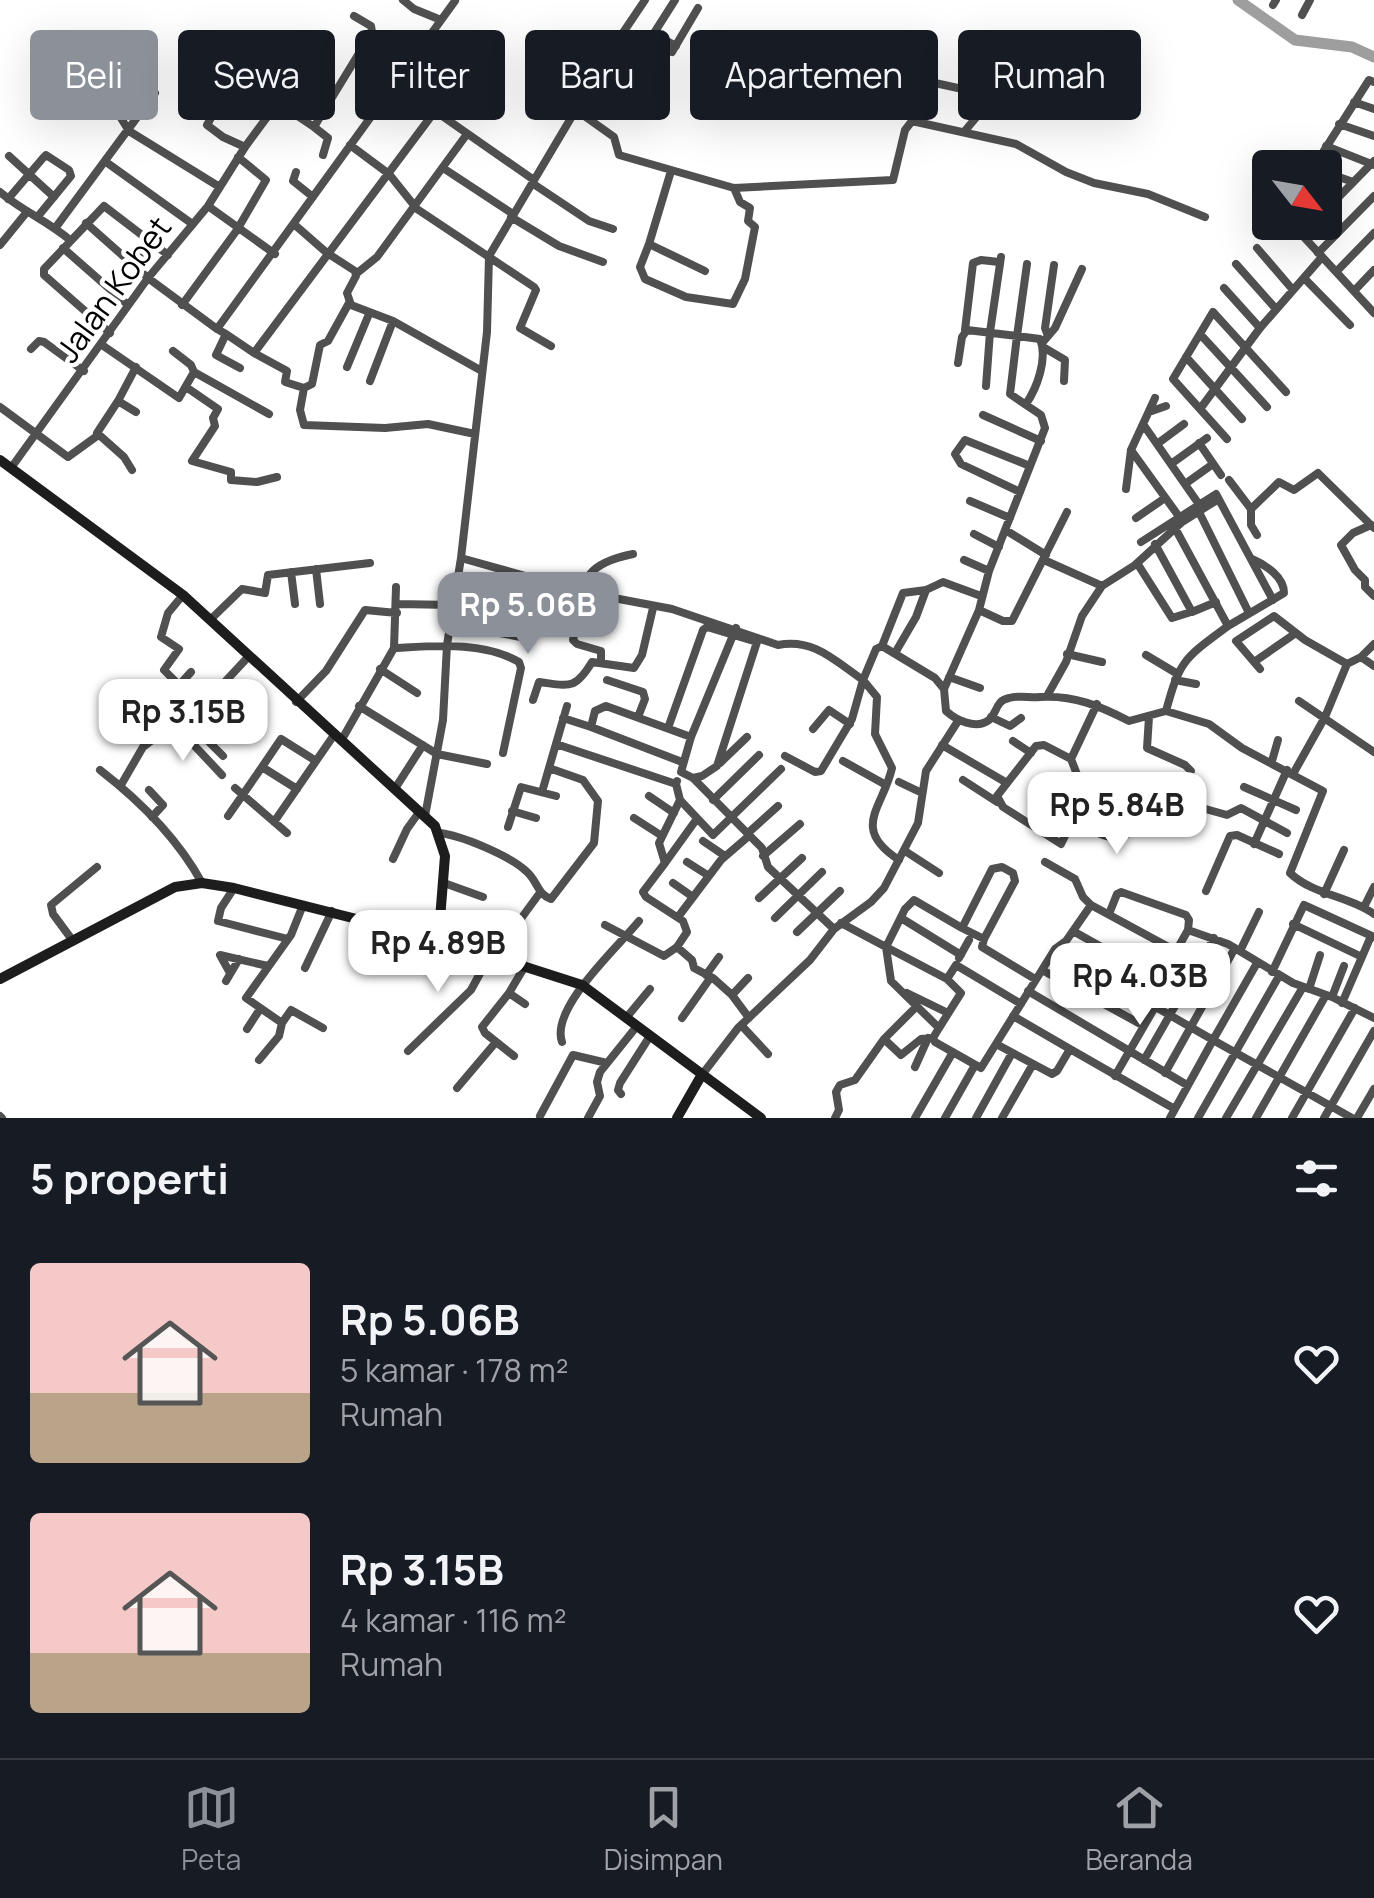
<!DOCTYPE html>
<html lang="id">
<head>
<meta charset="utf-8">
<style>
  :root { --surface:#171b24; --page:#242831; --text:#f1f3f6; --muted:#9ea1a6; --line:#363941; --accent:#8c9099 }
  body { margin:0; font-family:Manrope,sans-serif; background:var(--page); color:var(--text); height:100vh; display:flex; flex-direction:column; font-size:38px; white-space:nowrap }
  * { box-sizing:border-box; margin:0 }
  p { font-size:32px; color:var(--muted) }
  .icon { flex:none; width:55px; height:55px; fill:none; stroke:currentColor; stroke-width:2; stroke-linecap:round; stroke-linejoin:round }
  .map { position:relative; height:1118px; overflow:hidden }
  .drawer { display:flex; flex-direction:column; background:var(--surface); flex:1 }
  .drawer>* { flex:none }
  .hud { position:absolute; left:30px; top:30px; width:1315px; height:90px; display:flex; gap:20px }
  .needle { width:65px; rotate:121deg }
  .tools { position:absolute; left:1252px; top:150px; display:grid; gap:20px }
  .tools a { display:grid; place-items:center; width:90px; height:90px; border-radius:10px; background:var(--surface); box-shadow:0 10px 40px #0002; font-size:50px }
  .price { position:absolute; translate:-50% -85px; padding:0 22px; border-radius:20px; background:#fff; color:#222; font-size:32px; line-height:65px; filter:drop-shadow(0 2px 5px #0008) }
  .price::after { content:''; position:absolute; left:50%; top:60px; width:30px; height:22px; margin-left:-15px; background:inherit; clip-path:polygon(0 0,100% 0,50% 100%) }
  .price.selected { background:var(--accent); color:#fff }
  ul { padding:0; list-style:none }
  li { display:flex; align-items:center; gap:30px; height:250px; padding:0 30px }
  li span { display:grid; place-items:center; flex:none; width:280px; height:200px; border-radius:10px; color:#555 }
  li>.icon { margin-inline-start:auto }
  span .icon { width:120px; height:120px; fill:#fffc; stroke-width:1 }
  li b { font-size:42px }
  h2 { display:flex; justify-content:space-between; align-items:center; height:120px; padding:0 30px; font-size:42px }
  .tag { padding:0 35px; border-radius:10px; background:var(--surface); box-shadow:0 10px 40px #0002; font-size:35px; line-height:90px }
  .tag.selected { background:var(--accent); color:#fff }
  .tabs { display:flex; justify-content:space-around; align-items:center; height:140px; border-top:2px solid var(--line); background:var(--surface); font-size:28px; color:var(--muted) }
  .tabs a { display:grid; justify-items:center; gap:5px }
  .tabs .selected { color:var(--accent) }
  .map>svg:first-child { display:block }
</style>
</head>
<body>
<div class="map">
<svg width="1374" height="1118" viewBox="0 0 1374 1118">
  <rect width="100%" height="100%" fill="#fff"/>
  <g fill="none" stroke-linecap="round" stroke-linejoin="round">
    <path stroke="#9e9e9e" stroke-width="11" d="M1238 0 1295 40 1352 47 1374 57"/>
    <path stroke="#505050" stroke-width="8" d="M403 0 414 9 441 20
      M645 0 612 49 635 63 675 0
      M1273 5 1276 0
      M1302 15 1310 0
      M654 34 676 46
      M672 52 698 8
      M640 55 659 65
      M392 87 435 111 534 180
      M222 98 207 125 223 137 245 147
      M1354 102 1374 109
      M278 103 314 127 372 32 371 26 354 16
      M576 110 614 137 619 155 734 188 893 180 905 130 912 121 1016 144 1066 172 1094 183 1148 194 1205 217
      M119 115 129 131 218 186
      M912 121 916 85 935 83 1059 110
      M1339 124 1374 136
      M314 127 328 138 323 155
      M964 132 984 108 1003 102
      M350 145 389 174 417 209 534 287 536 290 520 328 551 346
      M1326 146 1374 165
      M9 156 54 197
      M106 162 191 223
      M443 168 513 214
      M1313 168 1369 80 1374 82
      M671 171 649 244 705 271
      M296 172 293 181 313 197
      M1325 172 1353 182
      M532 183 589 221 613 229
      M0 192C24 212 46 220 70 240
      M1325 198 1335 176
      M8 199 43 158 46 155 69 170 71 176 39 215
      M208 206 245 147 324 40
      M1325 211 1374 161
      M511 217 559 246 603 262
      M1290 222 1374 313
      M86 223 148 278 217 329 455 1
      M295 225 327 253 355 271 356 276 347 293 351 305 393 321 480 370
      M56 227 155 93
      M1301 235 1314 222
      M649 244 640 267 645 279 686 297 733 304 745 279 755 227 748 221 750 208 740 202 734 188
      M0 245 26 213
      M63 248 128 305
      M1257 248 1293 290
      M1318 253 1374 196
      M1236 264 1276 309
      M134 266 152 244
      M1336 272 1374 233
      M356 274 377 257 467 134
      M1304 278 1350 325
      M1224 288 1260 328
      M1354 291 1374 270
      M182 305 237 230 266 180 238 157
      M217 329 226 334 216 355 240 368
      M965 330 973 263 981 260 999 262
      M110 333 44 275V269L104 206 168 255
      M226 334 254 353
      M1200 334 1267 407
      M1048 336 1045 328 1054 265
      M1043 342 1055 328 1082 269
      M102 345 179 398 194 372 269 414
      M1043 347 1065 360 1064 381
      M31 349 39 341 44 342 84 371
      M173 351 191 365 194 372
      M1186 357 1242 419
      M958 363 962 337 967 330 1017 336 1010 394 1041 415 1045 428 989 571 979 610 944 689 946 711C956 720 976 730 989 720 998 712 995 701 1009 698 1019 695 1030 698 1040 697 1074 695 1100 706 1129 721L1166 711 1209 724 1242 748 1323 791 1290 873C1313 895 1349 896 1374 914
      M347 367 369 314
      M370 381 393 321
      M986 386 990 332 1001 257
      M186 387 218 409 213 418 215 426 192 461 231 472V480L257 482 277 477
      M304 388 312 384 320 345 328 341 349 303
      M1155 398 1143 424 1198 503
      M118 401 97 433 124 457 132 470
      M1026 404C1037 388 1048 358 1040 339L1017 336 1027 264
      M0 407 68 457 97 436
      M1200 409 1260 328 1322 257
      M136 412 118 401 136 367
      M1149 412 1166 406
      M983 415 1041 441
      M475 434 428 424 385 428 304 425 300 410 304 388 285 382 287 371 254 353 435 111 480 42
      M1227 439 1173 379 1213 312 1286 392
      M1199 443 1221 475
      M1157 444 1184 424
      M1131 450 1180 518
      M1171 464 1207 438
      M11 468 148 278 208 206 275 254
      M1229 480 1251 509 1279 482 1294 490 1318 473 1374 528
      M1185 484 1213 464
      M1126 489 1131 450 1143 424
      M1020 492 961 464 955 454 965 440 1030 466
      M970 501 1010 518
      M1251 509V525L1257 535
      M1199 512 1249 613
      M1136 518 1165 498
      M1371 525 1353 533 1341 545 1355 570 1365 580V587L1374 596
      M1007 531 1046 555
      M974 534 999 547
      M1141 542 1216 494 1273 600
      M1155 544 1192 612 1216 602
      M461 558 582 592 672 609 778 645C814 638 835 661 863 680L876 649 882 646 935 678 944 689
      M964 560 989 571
      M1044 560 1102 586
      M1137 563 1172 618 1191 612
      M316 569 320 604
      M291 572 295 604
      M398 604 453 605
      M979 610 1003 621H1012L1067 512
      M211 619 242 589 265 593 268 575 370 563
      M450 624 526 638 543 580
      M1228 626 1284 593C1284 577 1266 565 1252 559
      M736 628 691 737 681 772 693 778 752 838 762 848 768 867 834 929
      M882 646 903 593 926 590 943 582 981 596
      M394 648C434 646 483 641 519 662L521 668 503 753
      M895 653 916 617 926 590
      M1067 654 1102 662
      M1146 655 1176 673
      M1361 657 1374 666
      M601 662V651L577 644 573 640C585 589 573 566 633 554
      M1254 662 1296 633
      M380 669 417 693
      M1260 669 1236 641 1274 616 1305 640 1347 664
      M191 672 156 711 175 725 222 775
      M949 677 980 688
      M607 680 643 692 645 699 638 717
      M863 680 877 697 875 734 892 768C883 808 850 828 899 860
      M1175 680 1196 684
      M179 685 164 670 179 649 161 637 168 613 183 595
      M216 692 255 731
      M1047 696 1066 662 1082 616 1102 586 1135 565 1182 522 1217 500
      M533 700 539 682C570 686 575 690 592 662L634 668 642 655 653 608
      M1299 701 1374 752
      M296 702 326 671 365 610 397 613
      M359 706 437 754 487 764
      M1166 711C1180 659 1185 658 1228 626L1175 528
      M991 717 1010 726 1021 718
      M1149 717 1147 748 1185 765 1191 771 1182 796 1184 803 1227 815 1241 808 1287 833
      M563 718 591 727
      M187 720 223 756
      M175 725 195 714 249 656
      M668 728 703 630 707 627 757 642 717 766 702 776 693 778
      M813 729 829 710 850 724
      M341 741 394 648 396 587
      M1013 741 1031 753
      M556 744 676 784 677 781
      M942 745 1007 783
      M785 756 815 772 821 771 852 719 863 680
      M1071 759 1044 745 1036 746 997 796 1003 807 1061 844 1085 795 1071 759 1097 704
      M843 761 886 785
      M1272 761 1278 740
      M682 762 591 727 595 711 606 706 691 737
      M720 763 747 737
      M262 767 281 739 316 761
      M100 770C140 801 178 839 202 883
      M1293 774 1325 717 1347 664 1361 657 1374 644
      M963 780 997 802
      M899 782 922 793
      M121 785 143 747 173 724
      M396 787 423 745
      M1244 787 1296 810
      M235 788 287 833
      M149 790 163 805 152 817
      M542 792 567 706
      M649 796 674 813
      M680 800 713 835 781 769
      M713 800 759 755
      M512 811 536 818
      M228 816 262 767 297 789
      M425 816 443 720 447 645 461 558 487 332 489 256 612 49
      M634 818 662 836
      M1074 818C1091 828 1107 844 1127 834L1136 808 1129 803V797L1098 783 1082 787
      M274 822 334 735
      M508 827 521 787 556 796
      M439 833C461 835 510 856 526 871 538 881 536 893 551 899L594 843 598 801 583 780 549 768
      M748 833 778 806
      M703 841 725 856
      M1254 844 1287 770
      M905 851 939 873
      M763 856 800 824
      M393 859 407 829 420 811
      M687 862 709 876
      M1045 862 1075 879 1083 897 1091 905 1176 951
      M665 863 696 820
      M444 883 483 897
      M673 883 693 897
      M234 888 221 908 218 921 288 939
      M1206 891 1230 836 1237 835 1279 854
      M1324 894 1344 850
      M759 898 802 858
      M303 905 291 935 246 998 282 1023 291 1010 323 1028
      M1364 907 1374 887
      M1109 914 1117 894 1121 892 1186 915 1189 920 1188 930
      M678 917 721 860 750 835
      M775 918 822 872
      M901 918 961 955
      M841 923 886 947 891 981 939 1028 933 1038 935 1042 981 1068 1055 949 1066 941 1091 905
      M1293 924 1362 957
      M605 925 664 956 677 947 687 932 683 921 646 897 643 892 665 863 659 843 680 800 676 784
      M962 928 914 900 905 909 886 947 947 979 956 965 1021 1004
      M1073 931 1160 980
      M797 932 840 891
      M984 939 1015 881 1013 873 1002 867 992 869 962 928 984 939 982 947 1035 979
      M73 941 53 914 51 905 97 867
      M677 947 692 960 694 968 713 978 732 995
      M1055 949 1213 1040 1170 1118
      M1240 951 1259 912
      M959 958 969 940
      M504 959 517 924 539 894
      M1257 963 1213 1040 1352 1118
      M305 968 332 911
      M1042 970 1144 1026
      M1272 972 1304 905 1374 937
      M230 973 220 955 268 966
      M706 975 719 957
      M748 978 732 995 749 1018
      M226 981 239 959
      M1309 989 1320 955
      M1028 991 1187 1085
      M509 993 525 1004
      M907 993 948 1013
      M1332 997 1344 966
      M1147 1002 1188 930 1228 944 1293 983 1332 997 1374 1018
      M1342 1003 1371 936
      M1013 1016 1070 1049
      M626 1018 650 989
      M682 1018 711 977
      M741 1025 768 1054
      M939 1028 961 993 947 979
      M247 1029 260 1009
      M884 1039 917 1006
      M562 1042C550 1008 618 947 639 921
      M998 1045 1052 1074 1057 1071 1070 1049 1173 1108
      M408 1051 471 990 490 955
      M514 1056 485 1033 482 1027 509 993 525 966
      M259 1060 279 1036 282 1023
      M1144 1060 1214 938
      M915 1067 928 1038
      M1165 1073 1235 948
      M701 1076 738 1028 810 960 834 929 871 902 884 888 918 823 926 771 958 721
      M1115 1076 1155 1007
      M457 1088 496 1042
      M621 1094 618 1090 620 1083 650 1036
      M0 1116 2 1118
      M540 1116 573 1055 607 1063
      M588 1118 600 1096 597 1082 600 1072 637 1026
      M835 1118 839 1110 836 1092 840 1085 855 1080 884 1039 901 1055 921 1039 933 1038
      M915 1118 953 1052
      M945 1118 975 1065
      M976 1118 1012 1053
      M1002 1118 1033 1064
      M1198 1118 1279 976
      M1226 1118 1303 987
      M1256 1118 1326 995
      M1292 1118 1355 1008
      M1324 1118 1374 1031
      M1357 1118 1374 1089"/>
    <path stroke="#1d1d1d" stroke-width="10" d="M0 460 183 595 435 826 445 856 439 932
      M0 979 175 887 202 883 234 888 412 933 439 932 464 947 582 985 761 1118
      M677 1118 701 1076"/>
  </g>
  <g text-anchor="middle" dominant-baseline="central" stroke-width="9" stroke-linejoin="round" paint-order="stroke">
    <g font-size="32" fill="#000" stroke="#fff">
      <text transform="translate(113 289) rotate(-54)">Jalan Kobet</text>
    </g>
  </g>
</svg>
<div class="tools">
<a><svg class="needle" viewBox="-14 -14 28 28"><path d="M0-13l5 13h-10z" fill="#e53935"/><path d="M0 13l5-13h-10z" fill="#9ea1a6"/></svg></a>
</div>
<b class="price selected" style="left:528px;top:657px">Rp 5.06B</b>
<b class="price" style="left:183px;top:764px">Rp 3.15B</b>
<b class="price" style="left:1117px;top:857px">Rp 5.84B</b>
<b class="price" style="left:438px;top:995px">Rp 4.89B</b>
<b class="price" style="left:1140px;top:1028px">Rp 4.03B</b>
<div class="hud">
<a class="tag selected">Beli</a>
<a class="tag">Sewa</a>
<a class="tag">Filter</a>
<a class="tag">Baru</a>
<a class="tag">Apartemen</a>
<a class="tag">Rumah</a>
</div>
</div>
<section class="drawer">
<h2>5 properti<svg class="icon" aria-label="filters" viewBox="0 0 24 24"><path d="M4 7h16M4 17h16"/><circle cx="9" cy="7" r="2"/><circle cx="15" cy="17" r="2"/></svg></h2>
<ul>
<li><span style="background:linear-gradient(#f6c9c9 65%,#b9a48a 0)"><svg class="icon" aria-label="home" viewBox="0 0 24 24"><path d="M3 11l9-7 9 7M6 9v11h12V9"/></svg></span><div><b>Rp 5.06B</b><p>5 kamar · 178 m²</p><p>Rumah</p></div><svg class="icon" aria-label="heart" viewBox="0 0 24 24"><path d="M12 20l-8-8c-3-5 5-10 8-4 3-6 11-1 8 4z"/></svg></li>
<li><span style="background:linear-gradient(#f6c9c9 70%,#b9a48a 0)"><svg class="icon" aria-label="home" viewBox="0 0 24 24"><path d="M3 11l9-7 9 7M6 9v11h12V9"/></svg></span><div><b>Rp 3.15B</b><p>4 kamar · 116 m²</p><p>Rumah</p></div><svg class="icon" aria-label="heart" viewBox="0 0 24 24"><path d="M12 20l-8-8c-3-5 5-10 8-4 3-6 11-1 8 4z"/></svg></li>
</ul>
</section>
<nav class="tabs">
<a class="selected"><svg class="icon" aria-label="map" viewBox="0 0 24 24"><path d="M3 6l6-2 6 2 6-2v14l-6 2-6-2-6 2zM9 4v14M15 6v14"/></svg>Peta</a>
<a><svg class="icon" aria-label="saved" viewBox="0 0 24 24"><path d="M7 4h10v16l-5-4-5 4z"/></svg>Disimpan</a>
<a><svg class="icon" aria-label="home" viewBox="0 0 24 24"><path d="M3 11l9-7 9 7M6 9v11h12V9"/></svg>Beranda</a>
</nav>
</body>
</html>
